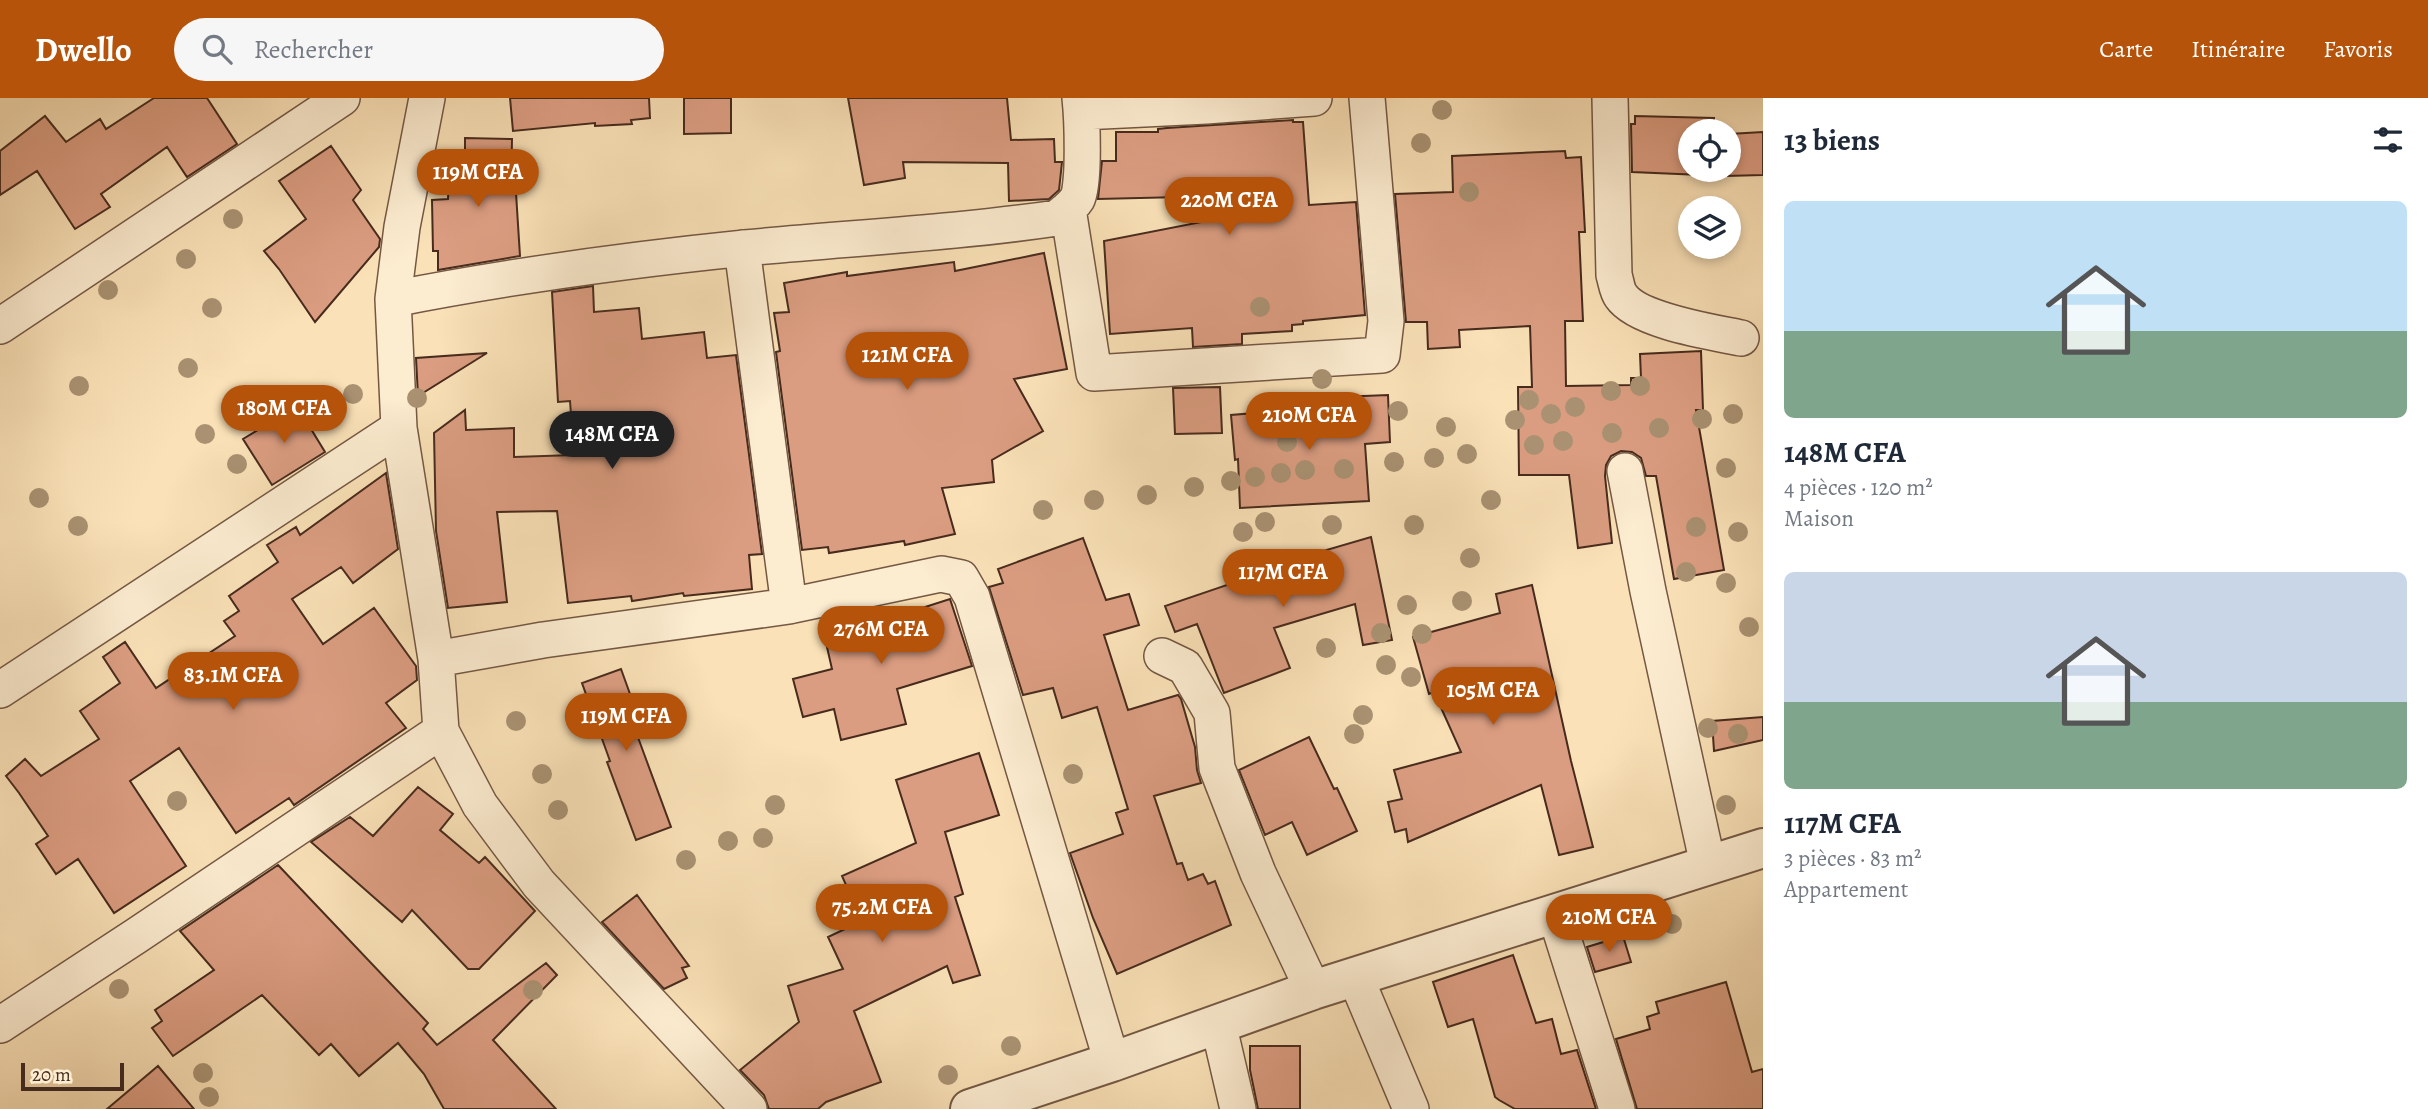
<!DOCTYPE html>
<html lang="fr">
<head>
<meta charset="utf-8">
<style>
  :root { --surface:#fff; --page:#f6f6f7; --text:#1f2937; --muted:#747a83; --accent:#b45309 }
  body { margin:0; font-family:Alegreya,serif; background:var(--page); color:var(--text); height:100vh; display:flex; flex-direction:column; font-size:26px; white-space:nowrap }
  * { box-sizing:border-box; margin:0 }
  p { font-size:23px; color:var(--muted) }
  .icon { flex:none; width:38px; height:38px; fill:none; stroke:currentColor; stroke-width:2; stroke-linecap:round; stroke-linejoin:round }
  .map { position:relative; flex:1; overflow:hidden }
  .drawer { display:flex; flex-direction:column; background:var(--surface); width:665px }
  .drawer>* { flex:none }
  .controls { position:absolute; left:1678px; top:21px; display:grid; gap:14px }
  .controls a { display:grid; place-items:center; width:63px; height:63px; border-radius:50%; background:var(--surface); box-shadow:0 4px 10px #0003; font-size:35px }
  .scale { position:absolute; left:21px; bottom:18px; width:103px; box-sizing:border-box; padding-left:7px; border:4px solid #472b1d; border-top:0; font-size:19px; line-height:24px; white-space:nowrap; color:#472b1d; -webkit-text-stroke:5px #fcecd0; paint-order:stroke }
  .price { position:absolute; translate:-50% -60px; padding:0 16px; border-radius:24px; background:var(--accent); color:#fff; font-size:23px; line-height:46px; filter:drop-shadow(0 2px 4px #0008) }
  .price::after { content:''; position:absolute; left:50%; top:42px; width:21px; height:16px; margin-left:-10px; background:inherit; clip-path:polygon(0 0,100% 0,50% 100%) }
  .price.selected { background:#222; color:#fff }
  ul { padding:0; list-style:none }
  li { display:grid; align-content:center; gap:14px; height:371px; padding:0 21px }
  li span { display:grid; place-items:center; height:217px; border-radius:10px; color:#555 }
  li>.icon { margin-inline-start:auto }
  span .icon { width:126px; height:126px; fill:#fffc; stroke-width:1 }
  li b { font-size:30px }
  h2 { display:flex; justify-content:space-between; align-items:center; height:84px; padding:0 21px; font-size:30px }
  header { display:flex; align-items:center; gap:42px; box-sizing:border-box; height:98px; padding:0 35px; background:var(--accent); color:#fff }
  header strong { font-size:33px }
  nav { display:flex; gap:38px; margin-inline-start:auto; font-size:24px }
  .search { width:490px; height:63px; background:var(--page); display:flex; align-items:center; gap:18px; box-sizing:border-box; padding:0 24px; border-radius:38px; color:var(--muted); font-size:26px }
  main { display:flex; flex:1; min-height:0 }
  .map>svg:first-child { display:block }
</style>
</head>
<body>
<header>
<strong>Dwello</strong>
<div class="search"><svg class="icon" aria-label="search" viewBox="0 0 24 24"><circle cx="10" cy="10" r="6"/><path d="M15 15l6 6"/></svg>Rechercher</div>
<nav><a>Carte</a><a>Itinéraire</a><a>Favoris</a></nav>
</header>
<main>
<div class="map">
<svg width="1763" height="1011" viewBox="0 0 1763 1011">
  <rect width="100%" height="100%" fill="#fae1b7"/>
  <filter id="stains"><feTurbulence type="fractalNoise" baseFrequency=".00286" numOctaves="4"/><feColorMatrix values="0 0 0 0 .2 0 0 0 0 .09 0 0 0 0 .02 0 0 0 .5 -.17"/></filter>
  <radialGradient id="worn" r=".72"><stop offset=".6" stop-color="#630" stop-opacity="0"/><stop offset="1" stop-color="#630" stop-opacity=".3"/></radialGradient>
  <path fill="#db9d81" stroke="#472b1d" stroke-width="2" d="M154 0H207L237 46 187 79 167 49 101 96 110 109 75 131 37 73 0 97V53L45 18 66 44 100 21 106 31Z
    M510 0H649L650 20 631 22 632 26 595 28V25L513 33Z
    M684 0H731V35L684 36Z
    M848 0H1007L1011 42 1054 41 1055 64H1062L1059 92 1049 101 1009 103 1008 65 903 64 905 80 864 87Z
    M1635 18 1714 20V33H1690V72H1729V36L1763 34V77L1725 78 1632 74 1631 26H1635Z
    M1293 22V24H1303L1309 107 1356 104 1365 217 1303 223V226L1292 227V233L1242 236V246L1193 249 1192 230 1110 236 1104 143 1227 119 1224 98 1098 101 1102 63H1116V34H1158V31L1167 30Z
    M465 40 512 41 511 95H516L520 158 438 172V153H433L432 102 448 101 449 76 465 77Z
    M331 48 361 92 353 102 380 141 379 149 315 224 279 171 264 153 306 121 279 83Z
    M1565 53 1566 60 1581 59 1585 134H1579L1583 223H1565L1566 288 1631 287V280H1641L1640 256 1701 253 1703 312H1696L1724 472 1674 481 1656 378H1646L1641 360 1632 354 1621 353 1611 358 1606 367 1605 378 1612 445 1578 450 1569 377H1519L1518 289H1532L1530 228 1459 232 1460 249 1428 251 1427 224H1406L1395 96 1453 94 1452 58Z
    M1044 155 1067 271 1014 281 1043 333 992 362 994 384 942 390 955 436 905 447 904 443 829 455 828 449 802 452 776 254 780 253 774 215 789 214 784 185 847 174V178L954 164 955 173Z
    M593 188 594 214 639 210 642 241 704 234 707 260 736 257 762 456 749 457 752 491 684 498 683 495 632 503 631 498 568 505 557 413 497 414 507 504 448 510 436 433 434 335 465 312 466 332 514 330V359L574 357 570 303 558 304 552 194Z
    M487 255 418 298 416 260Z
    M1220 289 1222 335 1175 336 1173 290Z
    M1388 297 1390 344 1365 346 1369 403 1240 410 1238 361 1235 362 1231 317 1316 310 1314 300Z
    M297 308 325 354 272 387 243 341Z
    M386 375 398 451 353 485 341 469 292 501 323 546 374 510 416 568 417 582 386 605 406 630 294 707 289 700 236 735 179 650 130 683 186 768 114 815 78 761 56 776 36 746 48 738 19 695 6 678 25 661 41 678 99 641 80 613 120 585 103 559 125 544 156 590 235 538 224 523 239 513 229 498 278 464 267 447 296 429 300 437Z
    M1371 439 1392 542 1363 547 1355 506 1274 530 1290 570 1224 595 1197 526 1175 534 1165 508 1233 485 1231 480Z
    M1083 440 1106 502 1129 496 1139 527 1104 537 1128 612 1178 597 1181 601 1195 649 1197 672 1201 685 1154 698 1177 766 1182 765 1188 782 1203 776 1208 786 1215 783 1231 827 1117 876 1093 820 1070 755 1123 736 1116 715 1128 711 1097 609 1062 620 1053 590 1023 597 989 489 1003 485 998 471Z
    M1532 487 1571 663 1593 749 1559 757 1541 687 1408 744 1406 731 1395 734 1388 704 1402 701 1394 672 1461 654 1434 594 1429 596 1413 539 1500 515 1496 496Z
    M950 501 972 568 897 591 906 626 841 642 834 611 803 619 793 581 832 571 822 527 892 510 894 519Z
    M621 571 643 632 636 634 671 729 636 742 607 664 610 663 582 585Z
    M1763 619V642L1714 653 1712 623Z
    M1309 639 1334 691 1337 690 1357 733 1307 757 1292 724 1265 737 1239 672Z
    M979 655 999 717 945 734 963 796 955 799 980 877 953 885 947 868 854 913 881 984 826 1004 818 1011H769L764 997 740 972 799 924 788 888 843 871 828 839 862 823 842 778 916 745 896 682Z
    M418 689 453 716 440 732 479 765 485 759 535 813 479 871H468L412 812 402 824 311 744 350 719 373 738Z
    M278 767 428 925 423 931 437 947 546 865 557 877 493 942 556 1011H444L424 976 398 945 359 978 331 946 319 957 262 897 173 958 152 930 162 923 155 912 214 872 180 833Z
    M637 797 689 868 682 870 687 880 664 891 602 824Z
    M1623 838 1631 864 1595 874 1587 849Z
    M1513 857 1536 925 1552 921 1561 956 1577 952 1596 1011H1515L1499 1002 1495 999 1473 921 1448 929 1433 884Z
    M1726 884 1752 974 1763 971V1011H1637L1616 941 1650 931 1647 919 1659 915 1656 904Z
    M1250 948H1300V1011H1258L1250 972Z
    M158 968 194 1011H107Z"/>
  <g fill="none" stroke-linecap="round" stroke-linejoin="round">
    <g stroke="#745844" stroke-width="38">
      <path id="minor" d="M427 0 402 129 393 201 399 330 436 561 441 633 480 707 539 786 749 1011
        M1610 0 1614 177C1616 183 1617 193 1621 198 1638 223 1712 234 1741 240
        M1082 14 1206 8 1314 0
        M1068 111 1094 275 1382 257 1386 223 1367 0
        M742 150 789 508
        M393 201C510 178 627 162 745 150 848 140 955 135 1057 120 1064 114 1072 109 1077 101 1085 87 1082 18 1080 0
        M0 228 342 0
        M1625 373 1648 493 1708 767
        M1162 558 1185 569 1212 615 1217 670 1258 775 1313 892
        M436 561 543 542 789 508 941 476 961 480 972 499 1112 964
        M0 592 399 330
        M1555 815 1617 1011
        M1355 878 1411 1011
        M1218 925 1238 1011
        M0 927 136 838 441 633"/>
    </g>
    <g stroke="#745844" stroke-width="42">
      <path id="tertiary" d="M970 1011 1112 964 1313 892 1763 750"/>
    </g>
    <use href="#minor" stroke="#fcecd0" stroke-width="35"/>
    <use href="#tertiary" stroke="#fcecd0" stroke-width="38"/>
  </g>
  <g fill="#a99171">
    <circle cx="1442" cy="12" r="10"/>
    <circle cx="1421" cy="45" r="10"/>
    <circle cx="1469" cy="94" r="10"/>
    <circle cx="233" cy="121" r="10"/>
    <circle cx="186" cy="161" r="10"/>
    <circle cx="108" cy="192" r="10"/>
    <circle cx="1260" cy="209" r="10"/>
    <circle cx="212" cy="210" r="10"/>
    <circle cx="188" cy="270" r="10"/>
    <circle cx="1322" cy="281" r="10"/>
    <circle cx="79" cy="288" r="10"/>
    <circle cx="1640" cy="288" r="10"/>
    <circle cx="1611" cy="293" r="10"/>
    <circle cx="353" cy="296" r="10"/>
    <circle cx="417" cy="300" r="10"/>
    <circle cx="1529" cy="302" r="10"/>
    <circle cx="1575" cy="309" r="10"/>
    <circle cx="1398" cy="313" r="10"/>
    <circle cx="1551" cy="316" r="10"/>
    <circle cx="1733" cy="316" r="10"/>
    <circle cx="1702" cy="321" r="10"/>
    <circle cx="1515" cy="322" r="10"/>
    <circle cx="1336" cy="329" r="10"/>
    <circle cx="1446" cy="329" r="10"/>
    <circle cx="1659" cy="330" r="10"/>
    <circle cx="1612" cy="335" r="10"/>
    <circle cx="205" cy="336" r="10"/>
    <circle cx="1563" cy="343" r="10"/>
    <circle cx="1287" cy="344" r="10"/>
    <circle cx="1534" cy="347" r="10"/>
    <circle cx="1467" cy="356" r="10"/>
    <circle cx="1434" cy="360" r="10"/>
    <circle cx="1394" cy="364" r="10"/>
    <circle cx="237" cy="366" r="10"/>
    <circle cx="1726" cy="370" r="10"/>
    <circle cx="1344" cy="371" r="10"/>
    <circle cx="1305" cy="372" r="10"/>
    <circle cx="1281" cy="375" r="10"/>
    <circle cx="1255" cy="379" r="10"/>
    <circle cx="1231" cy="383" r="10"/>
    <circle cx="1194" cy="389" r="10"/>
    <circle cx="1147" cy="397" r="10"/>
    <circle cx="39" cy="400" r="10"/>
    <circle cx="1094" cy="402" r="10"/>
    <circle cx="1491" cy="402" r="10"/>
    <circle cx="1043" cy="412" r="10"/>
    <circle cx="1265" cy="424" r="10"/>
    <circle cx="1332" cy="427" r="10"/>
    <circle cx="1414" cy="427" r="10"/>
    <circle cx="78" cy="428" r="10"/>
    <circle cx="1696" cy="429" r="10"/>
    <circle cx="1243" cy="434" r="10"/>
    <circle cx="1738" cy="434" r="10"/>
    <circle cx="1470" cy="460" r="10"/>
    <circle cx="1686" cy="474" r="10"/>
    <circle cx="1726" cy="485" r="10"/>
    <circle cx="1462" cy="503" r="10"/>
    <circle cx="1407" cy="507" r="10"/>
    <circle cx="1749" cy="529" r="10"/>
    <circle cx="1381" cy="535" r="10"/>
    <circle cx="1422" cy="536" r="10"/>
    <circle cx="1326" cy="550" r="10"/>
    <circle cx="1386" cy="567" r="10"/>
    <circle cx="1411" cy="579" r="10"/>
    <circle cx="1363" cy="617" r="10"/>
    <circle cx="516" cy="623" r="10"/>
    <circle cx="1708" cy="630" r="10"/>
    <circle cx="1354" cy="636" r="10"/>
    <circle cx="1738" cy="636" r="10"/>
    <circle cx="542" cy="676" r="10"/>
    <circle cx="1073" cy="676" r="10"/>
    <circle cx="177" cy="703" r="10"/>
    <circle cx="775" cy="707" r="10"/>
    <circle cx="1726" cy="707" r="10"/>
    <circle cx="558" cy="712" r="10"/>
    <circle cx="763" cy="740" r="10"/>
    <circle cx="728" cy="743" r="10"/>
    <circle cx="686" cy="762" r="10"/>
    <circle cx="1672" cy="826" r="10"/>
    <circle cx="119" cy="891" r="10"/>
    <circle cx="533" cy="892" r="10"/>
    <circle cx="1011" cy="948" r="10"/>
    <circle cx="203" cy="975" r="10"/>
    <circle cx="948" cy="977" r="10"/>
    <circle cx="209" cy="999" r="10"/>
  </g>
  <rect width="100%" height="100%" filter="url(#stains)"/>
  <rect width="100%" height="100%" fill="url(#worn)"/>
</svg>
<div class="controls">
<a><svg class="icon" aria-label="locate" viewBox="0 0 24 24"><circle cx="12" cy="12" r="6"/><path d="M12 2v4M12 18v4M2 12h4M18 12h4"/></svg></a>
<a><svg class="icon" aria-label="layers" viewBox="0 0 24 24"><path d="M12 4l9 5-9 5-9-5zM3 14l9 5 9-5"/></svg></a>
</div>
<div class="scale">20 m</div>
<b class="price" style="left:478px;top:111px">119M CFA</b>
<b class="price" style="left:1229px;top:139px">220M CFA</b>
<b class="price" style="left:907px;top:294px">121M CFA</b>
<b class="price" style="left:284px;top:347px">180M CFA</b>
<b class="price" style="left:1309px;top:354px">210M CFA</b>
<b class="price selected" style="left:612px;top:373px">148M CFA</b>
<b class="price" style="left:1283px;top:511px">117M CFA</b>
<b class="price" style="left:881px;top:568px">276M CFA</b>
<b class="price" style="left:233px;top:614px">83.1M CFA</b>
<b class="price" style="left:1493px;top:629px">105M CFA</b>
<b class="price" style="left:626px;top:655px">119M CFA</b>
<b class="price" style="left:882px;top:846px">75.2M CFA</b>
<b class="price" style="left:1609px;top:856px">210M CFA</b>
</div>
<section class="drawer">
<h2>13 biens<svg class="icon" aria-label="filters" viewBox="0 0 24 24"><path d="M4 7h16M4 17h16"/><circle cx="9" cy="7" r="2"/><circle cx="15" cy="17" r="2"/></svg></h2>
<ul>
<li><span style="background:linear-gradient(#bfe0f5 60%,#7fa58c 0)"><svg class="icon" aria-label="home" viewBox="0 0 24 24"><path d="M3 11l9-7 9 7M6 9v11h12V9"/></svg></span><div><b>148M CFA</b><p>4 pièces · 120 m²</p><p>Maison</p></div></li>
<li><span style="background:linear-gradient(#c9d6e8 60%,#7fa58c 0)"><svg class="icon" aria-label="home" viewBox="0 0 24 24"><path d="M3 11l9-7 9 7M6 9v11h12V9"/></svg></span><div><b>117M CFA</b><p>3 pièces · 83 m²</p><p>Appartement</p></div></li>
</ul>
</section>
</main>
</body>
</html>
